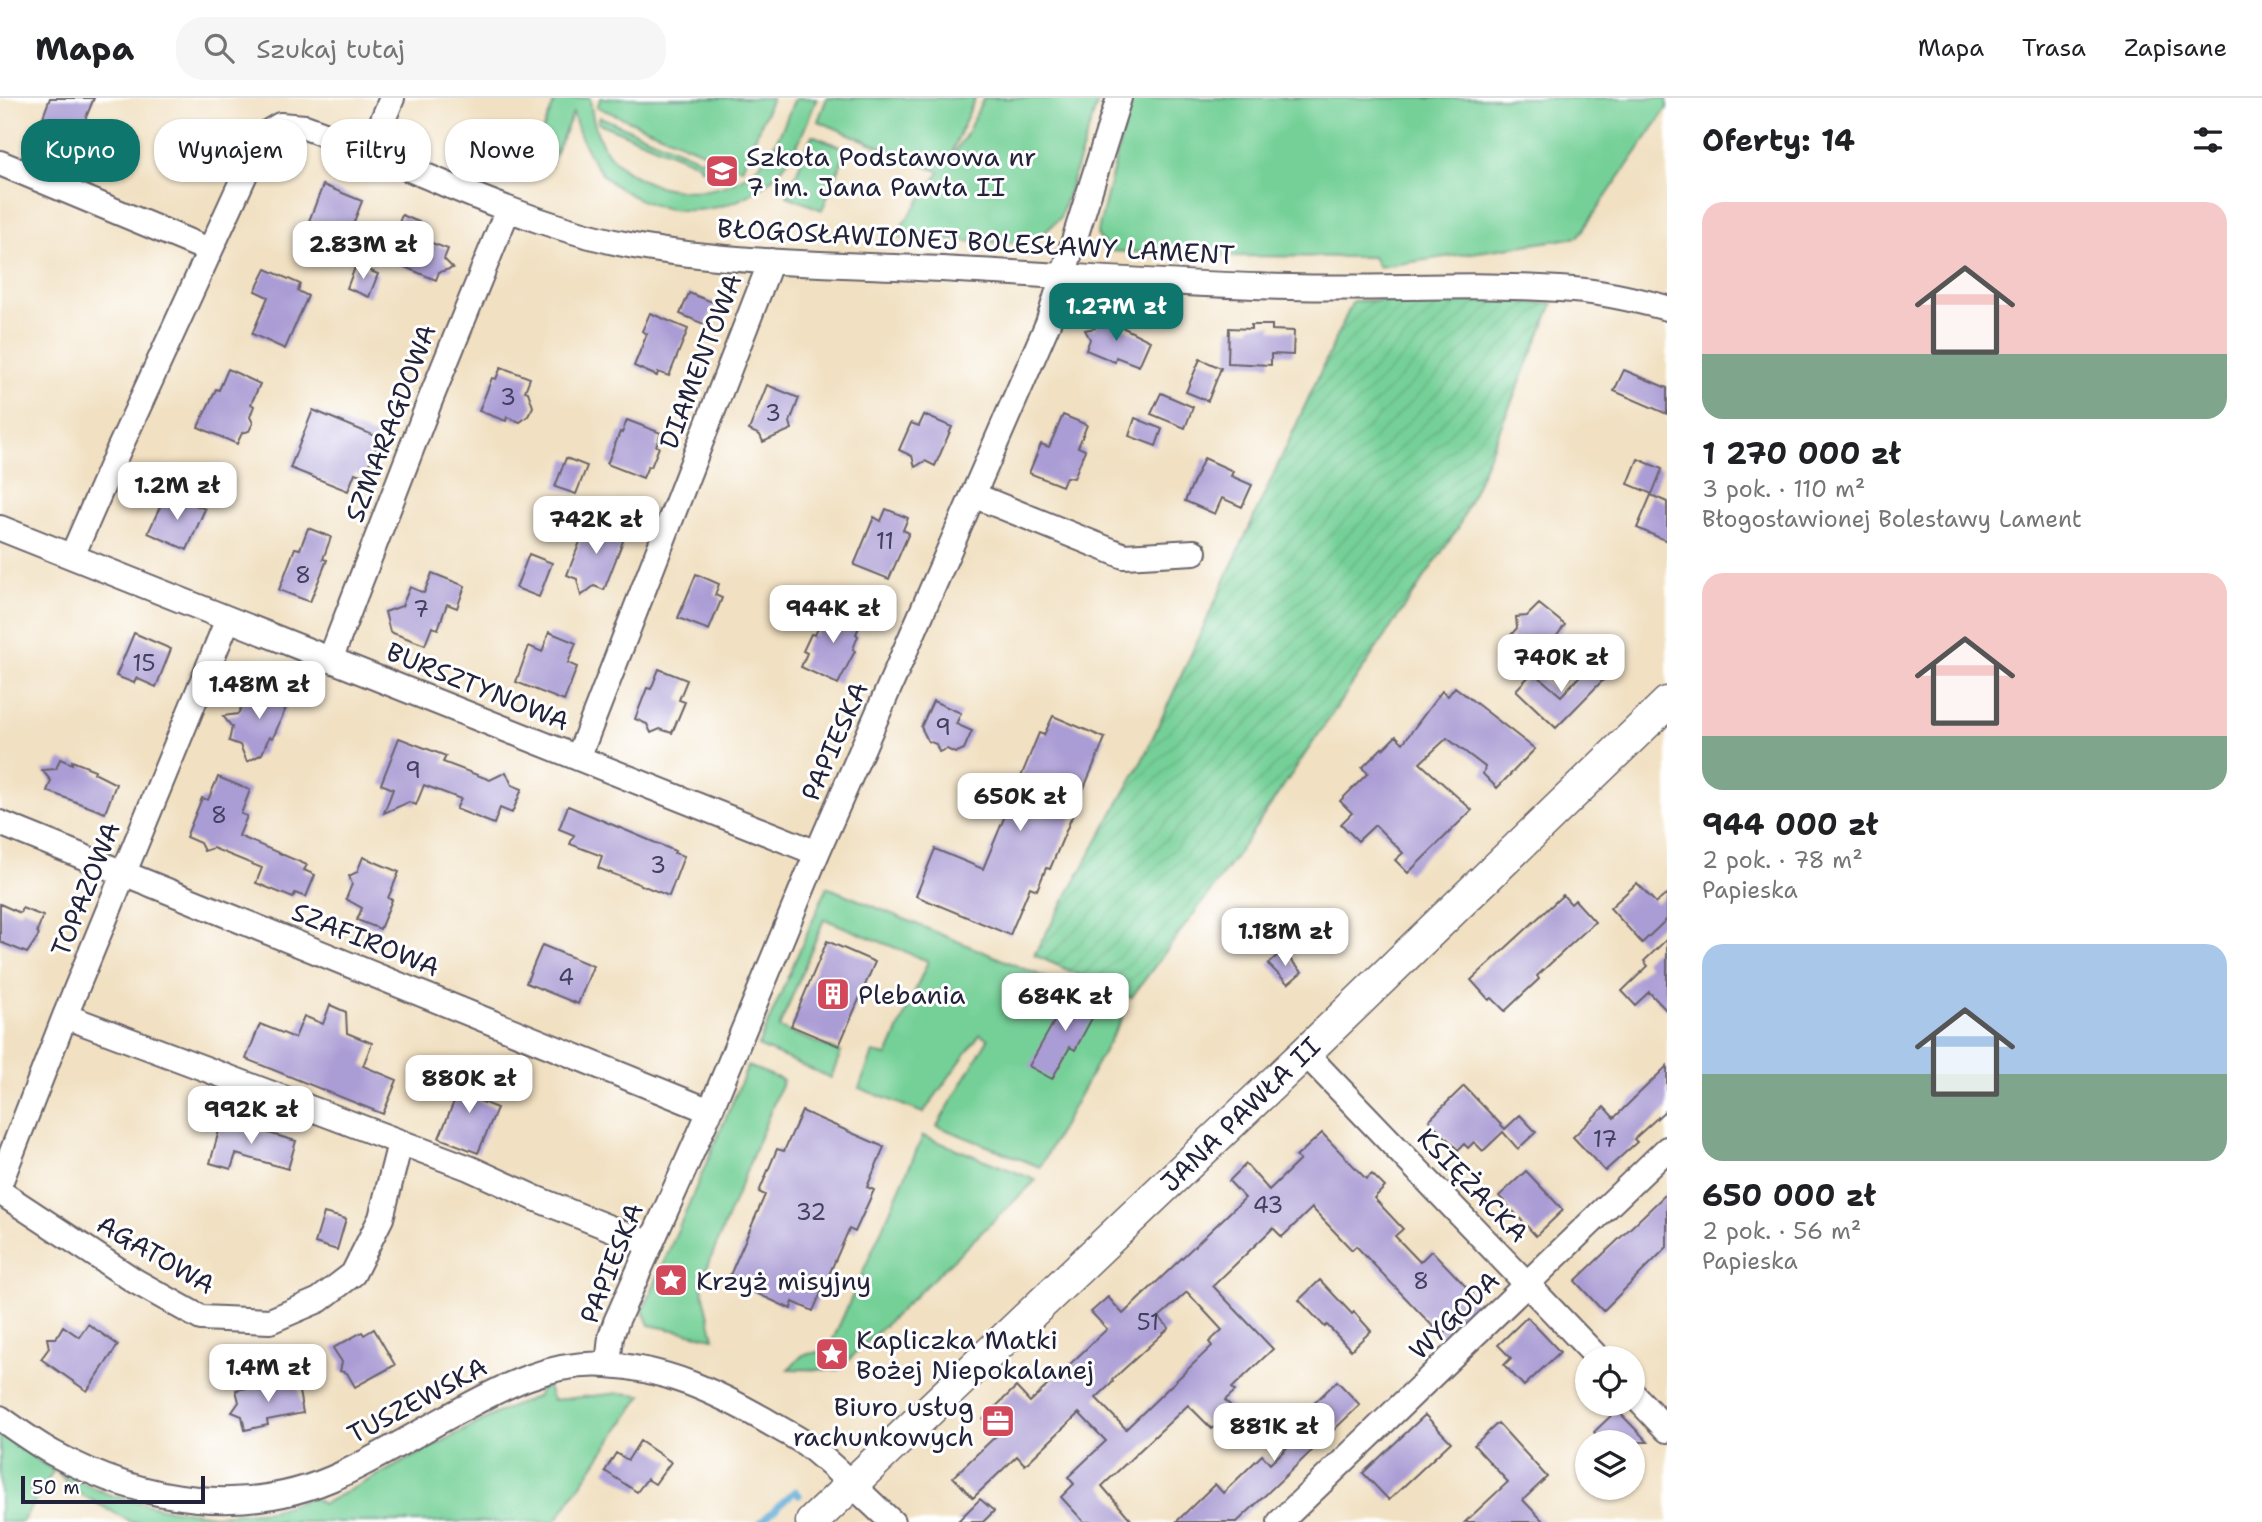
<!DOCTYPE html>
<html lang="pl">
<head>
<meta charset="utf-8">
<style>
  :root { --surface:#fff; --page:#f6f6f6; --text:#202124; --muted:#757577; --line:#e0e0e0; --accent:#0f766e }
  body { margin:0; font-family:"Shantell Sans",sans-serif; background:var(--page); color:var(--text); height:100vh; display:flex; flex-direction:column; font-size:26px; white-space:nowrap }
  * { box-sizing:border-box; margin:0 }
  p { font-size:23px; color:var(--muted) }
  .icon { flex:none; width:38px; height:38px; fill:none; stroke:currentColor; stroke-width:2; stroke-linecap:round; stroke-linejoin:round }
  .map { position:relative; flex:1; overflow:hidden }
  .details { display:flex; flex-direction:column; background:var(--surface); width:595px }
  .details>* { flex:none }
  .hud { position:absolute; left:21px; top:21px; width:665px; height:63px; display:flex; gap:14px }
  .controls { position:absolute; left:1575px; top:1248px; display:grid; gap:14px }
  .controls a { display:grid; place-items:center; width:70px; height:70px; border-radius:50%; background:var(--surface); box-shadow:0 2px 5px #0004; font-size:35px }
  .scale { position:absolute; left:21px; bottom:18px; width:184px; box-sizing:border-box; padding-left:7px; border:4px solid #22223b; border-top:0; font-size:19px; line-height:24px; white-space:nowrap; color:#22223b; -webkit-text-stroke:5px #fff; paint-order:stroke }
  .price { position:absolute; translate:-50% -60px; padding:0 16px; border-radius:14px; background:#fff; color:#222; font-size:23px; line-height:46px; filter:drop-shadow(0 2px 4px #0008) }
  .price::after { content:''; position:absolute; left:50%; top:42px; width:21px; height:16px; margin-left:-10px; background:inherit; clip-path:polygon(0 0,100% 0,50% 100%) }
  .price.selected { background:var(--accent); color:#fff }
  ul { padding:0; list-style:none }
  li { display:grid; align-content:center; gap:14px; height:371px; padding:0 35px }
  li span { display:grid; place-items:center; height:217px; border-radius:21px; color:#555 }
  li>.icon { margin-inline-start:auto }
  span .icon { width:126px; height:126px; fill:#fffc; stroke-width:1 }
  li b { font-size:30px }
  h2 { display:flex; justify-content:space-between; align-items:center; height:84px; padding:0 35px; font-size:30px }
  .tag { padding:0 24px; border-radius:28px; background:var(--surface); box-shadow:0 2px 5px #0004; font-size:24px; line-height:63px }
  .tag.selected { background:var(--accent); color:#fff }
  header { display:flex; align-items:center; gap:42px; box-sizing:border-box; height:98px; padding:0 35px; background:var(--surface); border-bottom:2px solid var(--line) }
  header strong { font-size:33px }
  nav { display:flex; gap:38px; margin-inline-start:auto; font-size:24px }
  .search { width:490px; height:63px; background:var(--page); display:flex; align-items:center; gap:18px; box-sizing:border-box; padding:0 24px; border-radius:28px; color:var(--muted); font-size:26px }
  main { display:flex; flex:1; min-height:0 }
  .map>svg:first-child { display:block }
</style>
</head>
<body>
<header>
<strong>Mapa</strong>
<div class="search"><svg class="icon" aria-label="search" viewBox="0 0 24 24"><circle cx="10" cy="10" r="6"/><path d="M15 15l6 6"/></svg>Szukaj tutaj</div>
<nav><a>Mapa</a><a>Trasa</a><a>Zapisane</a></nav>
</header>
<main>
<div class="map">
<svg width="1667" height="1424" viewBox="0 0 1667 1424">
  <defs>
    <pattern id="garden-furrows" width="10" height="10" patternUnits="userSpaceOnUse" patternTransform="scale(1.75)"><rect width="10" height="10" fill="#75d097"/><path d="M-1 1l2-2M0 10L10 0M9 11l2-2" fill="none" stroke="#65b283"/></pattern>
  </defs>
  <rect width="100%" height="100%" fill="#fff"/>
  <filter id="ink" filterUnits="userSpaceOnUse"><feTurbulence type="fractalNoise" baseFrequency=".0143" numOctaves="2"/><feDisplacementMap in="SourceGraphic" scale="14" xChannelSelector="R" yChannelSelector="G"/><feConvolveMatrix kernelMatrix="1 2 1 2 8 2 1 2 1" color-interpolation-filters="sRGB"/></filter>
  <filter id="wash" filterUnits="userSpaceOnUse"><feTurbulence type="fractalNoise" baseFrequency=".00686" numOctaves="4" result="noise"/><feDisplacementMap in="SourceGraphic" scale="28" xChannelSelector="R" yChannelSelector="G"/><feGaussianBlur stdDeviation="1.57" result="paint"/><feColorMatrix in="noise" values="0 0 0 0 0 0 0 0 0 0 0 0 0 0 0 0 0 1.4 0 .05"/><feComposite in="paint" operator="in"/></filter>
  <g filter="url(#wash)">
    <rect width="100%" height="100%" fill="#f1e0c1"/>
    <path fill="#75d097" stroke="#4c7969" stroke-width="2" d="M556 0H590C592 21 597 44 612 60 646 95 705 104 747 77 774 58 783 29 795 0H817C806 26 797 56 777 76 737 115 677 124 629 96 620 91 610 85 603 77 588 59 579 37 573 15L550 68 531 60Z
      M601 0H772L742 71 597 9Z
      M827 0H975L948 64 965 39 984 0H1099L1060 120 1033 146 893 140 940 74 818 23Z
      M1131 0H1667V10L1578 139 1379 169 1373 159 1224 158 1110 153 1097 137Z
      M600 19 702 62 703 60 723 68 719 77 700 70V67L598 25Z
      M812 37 847 51 822 112 787 98Z
      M827 789 1126 913 1040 1069 937 1028 988 941 980 936 923 1015 859 990 873 955 887 958 928 863 824 821 779 930 841 954 831 980 758 948Z
      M748 968 783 982 701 1185 714 1240 649 1227 643 1213Z
      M923 1038 1036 1082 838 1272 788 1271 803 1257 819 1254 831 1246Z
      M547 1287 553 1302 620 1295 642 1297 555 1424H131L80 1396 54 1372 22 1424H0V1336L53 1372 110 1397 161 1410 214 1417 270 1413 312 1400 323 1406 497 1315 538 1298 539 1293Z"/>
    <path fill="url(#garden-furrows)" stroke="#4c7969" stroke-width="2" d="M1474 201 1553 206 1458 430 1230 767 1131 900 1034 857 1143 661 1353 203Z"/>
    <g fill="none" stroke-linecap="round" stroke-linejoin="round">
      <path stroke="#5ba9d5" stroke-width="7" d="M761 1424 795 1393 799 1397"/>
    </g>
    <g id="blocks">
      <path fill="#aa9cd4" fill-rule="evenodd" d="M50 0H94L80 34 43 19Z
        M323 87 362 103 347 142 338 139 333 142 324 138 319 127 309 123Z
        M402 117 426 127 421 141 448 151 444 161 453 170 439 174 436 182 385 161Z
        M356 167 378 176 369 199 347 190Z
        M266 171 300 186 298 193 308 198 285 251 252 236 268 199 255 193Z
        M689 195 715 205 706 227 680 216Z
        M650 215 688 231 669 278 658 274 657 278 634 268 647 236 642 233Z
        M1100 218 1150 243 1139 268 1116 259 1115 264 1086 252 1090 241 1085 232 1095 230Z
        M1251 227H1272V232L1294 233 1293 257 1271 256V267L1228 265 1229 230 1251 231Z
        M1200 261 1221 270 1208 303 1186 294Z
        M501 269 530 280 525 293 528 294 533 309 528 318 520 324 507 319 506 323 479 313 492 280 496 281Z
        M228 271 260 286 251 306 254 308 250 319 253 325 249 333 242 335 237 346 198 329 216 291 219 292Z
        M1624 272 1667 290V316L1614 293Z
        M767 287 799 300 790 324 792 331 763 344 760 337 749 332Z
        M1161 295 1193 309 1185 330 1151 316Z
        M313 312 380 340 364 378 355 375 348 393 290 370Z
        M924 317 952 329 935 368 925 363 915 369 912 358 899 352 911 325 919 328Z
        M1063 317 1087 327 1078 349 1085 352 1074 380 1066 379 1062 388 1029 375 1041 346 1049 349Z
        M1135 320 1162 331 1156 348 1129 338Z
        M627 322 661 335 656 348 659 349 651 369 648 368 643 380 607 366 620 334 622 335Z
        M566 360 587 368 576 396 555 389Z
        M1204 360 1233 373 1231 378 1252 387 1242 409 1222 400 1215 416 1185 403Z
        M1638 361 1662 371 1652 396 1628 386Z
        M1651 397 1667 404V443L1637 430Z
        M165 398 182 406 184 402 205 411 187 452 148 435Z
        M886 411 908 420 903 432 909 435 889 481 854 467 874 419 881 423Z
        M589 421 626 435 604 492 594 488 581 498 577 481 567 477Z
        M308 430 331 439 323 461 327 462 310 504 279 492 295 450 300 451Z
        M529 456 552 465 539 499 516 490Z
        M432 475 465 488 457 510 447 506 438 531 432 529 425 547 390 534 385 514 402 508 410 489 424 495Z
        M696 476 719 486 715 497 722 500 709 532 678 520Z
        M1539 506 1565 527 1539 561 1510 538 1517 530 1516 519 1527 518Z
        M833 507 863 520 856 536 858 538 853 551 855 553 838 586 801 569 807 555 803 553 811 536 815 537 822 522 825 524Z
        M549 534 576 545 568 565 577 569 564 603 516 584 529 548 542 554Z
        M134 535 171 551 156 589 136 580 134 585 116 578Z
        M1594 563 1608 577 1556 630 1516 592 1533 574 1561 598Z
        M659 571 687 582 679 602 685 604 672 635 660 631 651 635 647 626 635 621 647 590 651 591Z
        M272 585 293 593 273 640 269 639 262 656 247 664 240 647 229 643 232 629 223 618 238 616 246 599 251 601 267 595Z
        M1455 589 1535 651 1497 690 1483 676 1485 669 1447 640 1420 665 1472 712 1408 775 1395 762 1403 755 1375 727 1358 743 1341 726 1352 715 1340 703 1368 675 1362 670 1382 650 1383 651 1396 638 1403 645 1442 593 1448 598Z
        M933 603 961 615 956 626 972 633 964 651 955 655 947 651 939 654 936 646 928 643 921 629Z
        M1053 618 1105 640 1050 771 1046 770 1037 792 1030 789 1010 837 916 798 935 751 983 771 1039 635 1044 637Z
        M399 640 446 658 443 664 490 682 506 674 512 687 522 691 512 715 500 710 494 726 456 711 461 701 424 687 416 707 409 704 384 715 393 691 381 686Z
        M60 661 72 666V663L95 672 94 675 116 686 105 715 47 693 51 683 42 672 56 671Z
        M218 679 250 692 241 716 247 718 239 738 307 767 304 772 315 777 306 799 295 795 293 800 256 785 262 770 213 750 204 753 200 745 186 739 202 700 208 702Z
        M568 708 675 753 674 755 684 758 669 798 598 770 602 758 570 746 574 737 559 731Z
        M363 759 399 774 388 800 392 802 380 831 357 822 362 810 346 801 352 786 349 778 357 774Z
        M1637 785 1656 805 1667 796V821L1642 845 1610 810Z
        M1563 797 1571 806 1575 802 1595 824 1537 878 1539 881 1505 913 1492 900 1489 902 1471 882Z
        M0 806 20 815 22 810 43 818 37 833 39 837 27 855 0 844Z
        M1667 841V913L1649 894 1635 907 1622 893 1648 868 1644 863Z
        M827 843 875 864 839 948 791 928Z
        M542 847 593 868 578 906 526 885Z
        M1282 853 1302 874 1288 886 1268 866Z
        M1073 890 1100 905 1075 952 1070 949 1052 981 1029 968Z
        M330 907 346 914 347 935 372 945 363 968 397 982 383 1016 246 961 260 926 295 940 304 918 323 926Z
        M1667 968V1011L1634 1041 1637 1044 1605 1073 1573 1039 1604 1009 1614 1020Z
        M467 972 488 981 479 1003 497 1010 478 1055 439 1040Z
        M1464 988 1505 1031 1520 1017 1536 1034 1518 1051 1503 1034 1483 1053 1474 1044 1468 1050 1464 1046 1458 1052 1429 1022Z
        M802 1013 884 1049 867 1089 874 1092 855 1134 849 1131 813 1213 793 1204 791 1211 747 1191 750 1185 730 1177 765 1097 759 1094 777 1051 784 1053Z
        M222 1022 296 1043 288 1071 236 1056 231 1071 210 1065Z
        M1322 1035 1366 1081 1372 1076 1385 1089 1374 1100 1403 1131 1395 1138 1420 1164 1431 1153 1434 1155 1473 1196 1469 1199 1476 1206 1442 1238 1356 1148 1352 1152 1312 1110 1282 1139 1273 1130 1213 1188 1273 1251 1232 1290 1235 1293 1225 1302 1233 1310 1212 1331 1188 1307 1102 1388 1133 1424H1084L1061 1399 1074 1386 1068 1379 1106 1343 1079 1315 1025 1367 1017 1358 973 1400 953 1379 998 1336 983 1321 1016 1289 1030 1304 1107 1231 1091 1214 1108 1199 1123 1216 1245 1100 1229 1083 1246 1066 1269 1092 1300 1062 1296 1059ZM1187 1194 1222 1232 1209 1244 1212 1248 1126 1331 1096 1300 1113 1284 1112 1282 1169 1230 1159 1219Z
        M1526 1073 1563 1112 1536 1138 1499 1098Z
        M1667 1095V1149L1603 1213 1575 1183Z
        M324 1115 346 1121 337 1152 315 1145Z
        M1320 1182 1352 1216 1354 1214 1371 1233 1351 1252 1327 1227 1325 1229 1299 1202Z
        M1527 1219 1560 1254 1524 1288 1504 1267 1511 1260 1498 1247Z
        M88 1226 118 1247 87 1293 41 1261 49 1250 47 1240H56L63 1228 79 1239Z
        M374 1231 395 1267 355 1289 347 1275 340 1273 342 1264 333 1250 362 1234 364 1237Z
        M297 1283 303 1315 267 1322 268 1327 245 1332 242 1318 232 1314 239 1304 236 1292 271 1285 272 1288Z
        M1337 1283 1360 1307 1237 1424H1176L1215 1386 1223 1395 1262 1357 1270 1366 1307 1330 1298 1321Z
        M1617 1312 1648 1344H1603L1594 1334Z
        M1425 1317 1451 1344 1389 1402 1363 1375Z
        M1498 1325 1547 1379 1523 1402 1544 1424H1465L1508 1384 1474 1347Z
        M640 1343 671 1364 655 1386 647 1381 637 1394 605 1373 616 1355 628 1362Z
        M980 1401 994 1413 983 1424H957Z"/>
    </g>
  </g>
  <g filter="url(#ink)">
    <use href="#blocks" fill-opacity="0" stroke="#6a646a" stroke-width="2"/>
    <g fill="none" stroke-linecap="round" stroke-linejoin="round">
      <g stroke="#6a646a" stroke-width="28">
        <path id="minor" d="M369 55 392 0
          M0 65 209 152
          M973 397 1124 458 1194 454
          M0 430 817 755
          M72 458 114 362 263 37 280 27 305 29 324 36C364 53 405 69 445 86 506 111 568 136 634 148 735 166 839 166 942 171 1058 177 1174 187 1291 189 1385 192 1479 184 1573 192 1604 194 1637 202 1667 210
          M330 562 429 305 508 111
          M578 660 771 163
          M0 725 710 1013
          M65 918 469 1070 537 1101 650 1146
          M1305 955 1598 1260
          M0 1085 65 918 228 521
          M0 1094 135 1183 201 1220 270 1223 319 1202 353 1176 381 1120 400 1045
          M608 1267 611 1239 616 1224 710 1013 817 755 1048 225 1119 0
          M1633 1296 1667 1332
          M0 1320C17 1332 35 1345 53 1355 142 1404 247 1421 342 1376 380 1358 416 1336 453 1316 502 1289 550 1263 607 1267 665 1270 716 1294 765 1322 778 1330 793 1337 806 1346 837 1370 863 1398 892 1424
          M1280 1424 1667 1051"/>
      </g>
      <g stroke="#6a646a" stroke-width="35">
        <path id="tertiary" d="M812 1424 1305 955 1667 605"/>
      </g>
      <use href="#minor" stroke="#fff" stroke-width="24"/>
      <use href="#tertiary" stroke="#fff" stroke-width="32"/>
    </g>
  </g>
  <defs>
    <g id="school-square" transform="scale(1.75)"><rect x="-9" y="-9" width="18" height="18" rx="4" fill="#d1495b" stroke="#fff"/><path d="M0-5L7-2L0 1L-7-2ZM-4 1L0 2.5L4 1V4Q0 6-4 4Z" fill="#fff"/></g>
    <g id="building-square" transform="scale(1.75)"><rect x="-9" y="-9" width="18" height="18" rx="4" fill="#d1495b" stroke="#fff"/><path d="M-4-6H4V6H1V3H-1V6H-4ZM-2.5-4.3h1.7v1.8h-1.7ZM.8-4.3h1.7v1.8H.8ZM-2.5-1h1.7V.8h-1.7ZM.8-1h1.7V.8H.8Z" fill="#fff"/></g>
    <g id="sight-square" transform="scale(1.75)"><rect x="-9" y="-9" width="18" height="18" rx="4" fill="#d1495b" stroke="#fff"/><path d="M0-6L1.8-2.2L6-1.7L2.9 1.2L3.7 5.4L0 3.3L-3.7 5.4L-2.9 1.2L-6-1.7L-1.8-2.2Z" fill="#fff"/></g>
    <g id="office-square" transform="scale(1.75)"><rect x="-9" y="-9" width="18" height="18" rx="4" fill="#d1495b" stroke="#fff"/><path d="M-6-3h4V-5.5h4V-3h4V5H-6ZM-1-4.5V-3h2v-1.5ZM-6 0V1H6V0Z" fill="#fff"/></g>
  </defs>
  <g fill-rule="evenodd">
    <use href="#school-square" x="722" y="73"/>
    <use href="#building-square" x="833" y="896"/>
    <use href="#sight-square" x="671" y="1182"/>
    <use href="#sight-square" x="832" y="1256"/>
    <use href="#office-square" x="998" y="1323"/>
  </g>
  <g text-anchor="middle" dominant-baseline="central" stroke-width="6" stroke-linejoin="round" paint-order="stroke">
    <g font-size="23" fill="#444061">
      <text x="508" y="299">3</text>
      <text x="773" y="315">3</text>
      <text x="885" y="443">11</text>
      <text x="303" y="477">8</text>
      <text x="421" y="511">7</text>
      <text x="144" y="565">15</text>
      <text x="943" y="629">9</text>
      <text x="413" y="672">9</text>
      <text x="219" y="717">8</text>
      <text x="658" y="767">3</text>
      <text x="566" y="879">4</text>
      <text x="1605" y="1041">17</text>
      <text x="1268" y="1107">43</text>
      <text x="811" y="1114">32</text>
      <text x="1421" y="1183">8</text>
      <text x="1148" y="1224">51</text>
    </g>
    <g font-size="26" fill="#22223b" stroke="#fff" text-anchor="start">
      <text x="746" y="58">Szkoła Podstawowa nr<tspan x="746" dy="30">7 im. Jana Pawła II</tspan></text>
      <text x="858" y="896">Plebania</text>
      <text x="696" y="1182">Krzyż misyjny</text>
      <text x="856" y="1241">Kapliczka Matki<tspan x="856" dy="30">Bożej Niepokalanej</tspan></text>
      <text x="974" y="1308" text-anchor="end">Biuro usług<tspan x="974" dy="30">rachunkowych</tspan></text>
    </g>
    <g font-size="26" fill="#22223b" stroke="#fff">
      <text transform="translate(976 143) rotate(3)">BŁOGOSŁAWIONEJ BOLESŁAWY LAMENT</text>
      <text transform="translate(700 263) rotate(-69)">DIAMENTOWA</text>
      <text transform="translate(390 325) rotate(-69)">SZMARAGDOWA</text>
      <text transform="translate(478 588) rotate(22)">BURSZTYNOWA</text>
      <text transform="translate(834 643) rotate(-66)">PAPIESKA</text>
      <text transform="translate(85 791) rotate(-68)">TOPAZOWA</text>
      <text transform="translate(366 841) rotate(22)">SZAFIROWA</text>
      <text transform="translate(1240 1016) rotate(-44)">JANA PAWŁA II</text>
      <text transform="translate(1473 1087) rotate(46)">KSIĘŻACKA</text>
      <text transform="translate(156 1156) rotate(30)">AGATOWA</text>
      <text transform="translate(611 1165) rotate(-68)">PAPIESKA</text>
      <text transform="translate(1454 1217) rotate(-44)">WYGODA</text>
      <text transform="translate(417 1302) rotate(-28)">TUSZEWSKA</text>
    </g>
  </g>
</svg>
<div class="controls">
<a><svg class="icon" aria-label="locate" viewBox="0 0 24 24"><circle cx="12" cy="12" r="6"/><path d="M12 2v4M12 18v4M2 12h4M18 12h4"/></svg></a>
<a><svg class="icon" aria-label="layers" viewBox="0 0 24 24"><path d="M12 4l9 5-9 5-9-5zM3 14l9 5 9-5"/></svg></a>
</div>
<div class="scale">50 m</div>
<b class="price" style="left:363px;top:183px">2.83M zł</b>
<b class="price selected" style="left:1116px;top:245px">1.27M zł</b>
<b class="price" style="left:177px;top:424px">1.2M zł</b>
<b class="price" style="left:596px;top:458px">742K zł</b>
<b class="price" style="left:833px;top:547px">944K zł</b>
<b class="price" style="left:1561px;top:596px">740K zł</b>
<b class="price" style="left:259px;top:623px">1.48M zł</b>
<b class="price" style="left:1020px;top:735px">650K zł</b>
<b class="price" style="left:1285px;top:870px">1.18M zł</b>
<b class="price" style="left:1065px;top:935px">684K zł</b>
<b class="price" style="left:469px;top:1017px">880K zł</b>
<b class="price" style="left:251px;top:1048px">992K zł</b>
<b class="price" style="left:268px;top:1306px">1.4M zł</b>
<b class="price" style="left:1274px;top:1365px">881K zł</b>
<div class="hud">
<a class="tag selected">Kupno</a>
<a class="tag">Wynajem</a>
<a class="tag">Filtry</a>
<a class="tag">Nowe</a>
</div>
</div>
<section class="details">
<h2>Oferty: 14<svg class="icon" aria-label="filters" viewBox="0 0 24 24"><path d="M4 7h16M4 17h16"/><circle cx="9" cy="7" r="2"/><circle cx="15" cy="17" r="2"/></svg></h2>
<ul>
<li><span style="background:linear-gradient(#f6c9c9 70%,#7fa58c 0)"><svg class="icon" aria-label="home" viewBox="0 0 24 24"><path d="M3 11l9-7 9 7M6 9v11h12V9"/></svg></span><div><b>1 270 000 zł</b><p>3 pok. · 110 m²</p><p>Błogosławionej Bolesławy Lament</p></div></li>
<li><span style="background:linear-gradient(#f6c9c9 75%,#7fa58c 0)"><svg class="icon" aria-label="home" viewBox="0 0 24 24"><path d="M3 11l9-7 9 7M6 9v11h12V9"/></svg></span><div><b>944 000 zł</b><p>2 pok. · 78 m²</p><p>Papieska</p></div></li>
<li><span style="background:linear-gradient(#a9c7e8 60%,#7fa58c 0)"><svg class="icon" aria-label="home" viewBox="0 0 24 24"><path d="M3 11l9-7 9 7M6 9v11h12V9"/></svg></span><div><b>650 000 zł</b><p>2 pok. · 56 m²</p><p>Papieska</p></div></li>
</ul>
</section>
</main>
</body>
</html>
